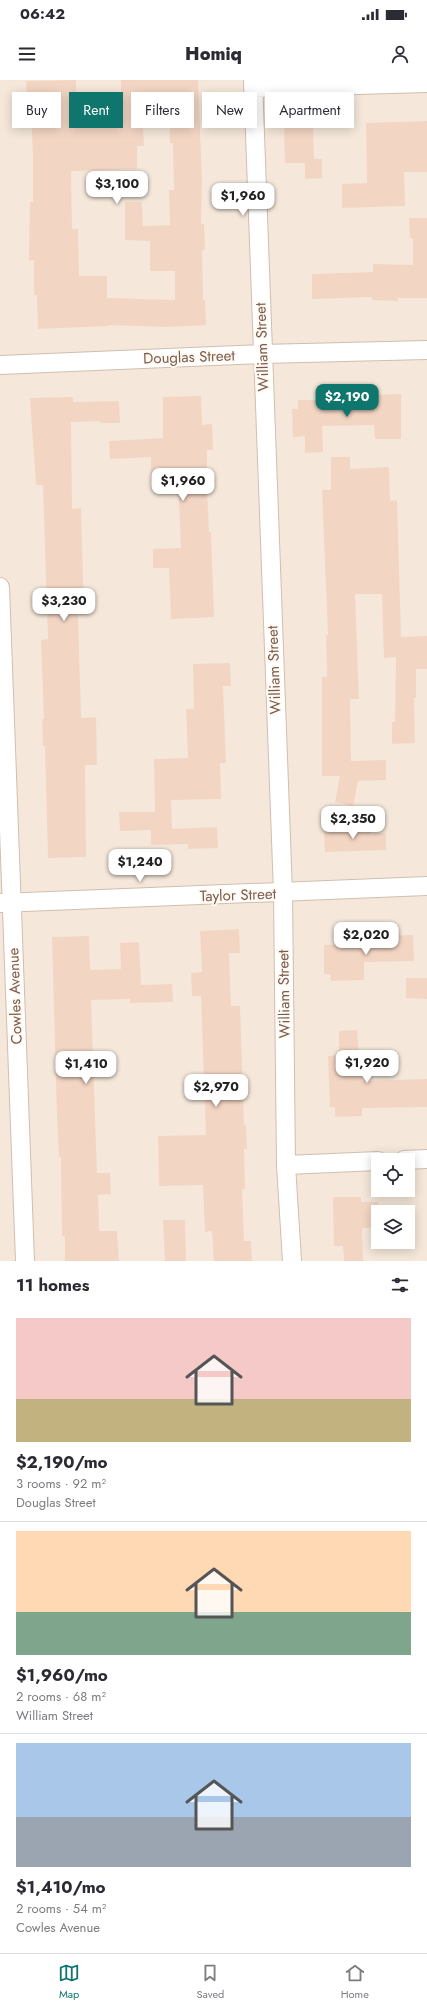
<!DOCTYPE html>
<html lang="en">
<head>
<meta charset="utf-8">
<style>
  :root { --surface:#fff; --page:#f2f2f3; --text:#2b2b33; --muted:#7c7c81; --line:#e1e1e2; --accent:#0f766e }
  body { margin:0; font-family:Jost,sans-serif; background:var(--page); color:var(--text); height:100vh; display:flex; flex-direction:column; font-size:15px; white-space:nowrap }
  * { box-sizing:border-box; margin:0 }
  p { font-size:13px; color:var(--muted) }
  .icon { flex:none; width:22px; height:22px; fill:none; stroke:currentColor; stroke-width:2; stroke-linecap:round; stroke-linejoin:round }
  .map { position:relative; height:1181px; overflow:hidden }
  .panel { display:flex; flex-direction:column; background:var(--surface); flex:1 }
  .panel>* { flex:none }
  .banner { position:absolute; left:12px; top:12px; width:403px; height:36px; display:flex; gap:8px }
  .controls { position:absolute; left:371px; top:1073px; display:grid; gap:8px }
  .controls a { display:grid; place-items:center; width:44px; height:44px; border-radius:0px; background:var(--surface); box-shadow:0 2px 10px #0003; font-size:20px }
  .price { position:absolute; translate:-50% -34px; padding:0 9px; border-radius:8px; background:#fff; color:#222; font-size:13px; line-height:26px; filter:drop-shadow(0 1px 2px #0008) }
  .price::after { content:''; position:absolute; left:50%; top:24px; width:12px; height:9px; margin-left:-6px; background:inherit; clip-path:polygon(0 0,100% 0,50% 100%) }
  .price.current { background:var(--accent); color:#fff }
  ul { padding:0; list-style:none }
  li { display:grid; align-content:center; gap:8px; height:212px; padding:0 16px }
  li+li { border-top:1px solid var(--line) }
  li span { display:grid; place-items:center; height:124px; border-radius:0px; color:#555 }
  li>.icon { margin-inline-start:auto }
  span .icon { width:72px; height:72px; fill:#fffc; stroke-width:1 }
  li b { font-size:17px }
  h2 { display:flex; justify-content:space-between; align-items:center; height:48px; padding:0 16px; font-size:17px }
  .chip { padding:0 14px; border-radius:0px; background:var(--surface); box-shadow:0 2px 10px #0003; font-size:14px; line-height:36px }
  .chip.current { background:var(--accent); color:#fff }
  .status { display:flex; justify-content:space-between; align-items:center; height:28px; padding:0 20px; background:var(--surface); direction:ltr }
  .status svg { height:11px; fill:currentColor }
  header { display:flex; justify-content:space-between; align-items:center; height:52px; padding:0 16px; background:var(--surface); font-size:18px; font-weight:800 }
  .tab-bar { display:flex; justify-content:space-around; align-items:center; height:56px; border-top:1px solid var(--line); background:var(--surface); font-size:11px; color:var(--muted) }
  .tab-bar a { display:grid; justify-items:center; gap:2px }
  .tab-bar .current { color:var(--accent) }
  .map>svg:first-child { display:block }
</style>
</head>
<body>
<div class="status"><b>06:42</b><svg viewBox="0 0 49 12"><path d="M0 12V9h3v3zM5 12V6h3v6zM10 12V3h3v9zM15 12V0h3v12zM26 1h20v11H26zM47 4h2v5h-2z"/></svg></div>
<header><svg class="icon" aria-label="menu" viewBox="0 0 24 24"><path d="M4 6h16M4 12h16M4 18h16"/></svg>Homiq<svg class="icon" aria-label="person" viewBox="0 0 24 24"><circle cx="12" cy="8" r="4"/><path d="M4 21q1-7 8-7t8 7"/></svg></header>
<div class="map">
<svg width="427" height="1181" viewBox="0 0 427 1181">
  <rect width="100%" height="100%" fill="#fdf6ec"/>
  <path fill="#f5e8da" fill-rule="evenodd" d="M0 0H427V1181H0ZM378 1080H408V1110H378ZM378 1132H408V1162H378Z"/>
  <path fill="#f3d5c3" fill-rule="evenodd" d="M76 0V14L121 13V0H198L202 100 201 144H204L205 170H202L203 220H205L206 245 168 247 109 245V246L38 249 37 215H34V180L29 181 30 122H33V76L31 27H27L26 1ZM142 30H169L170 63H173L174 110H169L170 145 143 146 142 122H125V160L150 161V191H175V220L107 218V196H79L78 149H72L71 91 137 89V66H144Z
    M427 41V92H404L405 126 342 128V104L367 103 366 43Z
    M313 46 314 79H322V98L305 99V83H285L284 47Z
    M409 138H427V218H398V221L372 220V217L312 219V194L373 192V184L413 185V158H410Z
    M401 314V359H375L374 345 322 346 323 372 305 373V356L293 357 292 329H298V320H374V315Z
    M201 316 202 345 212 344 213 370H207V411L209 452H211L214 537 171 539 169 488H153V469L181 468 178 396 151 397V377L110 379 109 361 163 358V317Z
    M73 317V322L119 321 120 343H100V341L71 342 72 429 81 428 84 535H78L81 638 96 637 97 685H85L86 777 48 778 45 666H43L42 639H44L41 560 48 559 43 405H36L30 318Z
    M331 377H350V389L389 387 390 421 397 420 401 557 427 556V589H416V618H414L415 663 392 664V642H395L396 577 384 578 382 514H355L359 619H350L351 681 386 680V700L358 701 353 726 335 722 340 696H322V597H327L326 555H328L322 410H331Z
    M230 583 231 606H223L226 683H220L221 719 171 720 172 749 217 747 218 768 188 769V764L151 765V750L120 751 119 732H155L154 679 188 678 186 629H194L193 584Z
    M371 746V754L386 753V770L325 772 324 748Z
    M239 849 240 873H229L231 926H240L244 1045H246L247 1069H244L245 1109H242L244 1161H251L252 1181H214L212 1151 205 1152 203 1105 159 1106 158 1056 206 1055 201 916H192L191 893 202 892 200 851Z
    M413 855 414 881 364 882V900L331 901 330 894H324V865L374 863V856Z
    M89 856 90 890 121 889 120 863 139 862 141 905 172 904 173 922 130 923V919L91 920 97 1093H110L111 1114 98 1115 99 1151H117L119 1181H65V1156H62L61 1077H59L57 1036 52 857Z
    M406 898H427V919L406 918Z
    M357 950 361 1001 427 999V1027L362 1028V1036L335 1037V1027H330L328 976 339 975V951Z
    M333 1117H361V1122H378V1147L362 1148 363 1181H344L343 1166H334Z
    M163 1140H185L186 1181H165Z"/>
  <g fill="none" stroke-linecap="round" stroke-linejoin="round">
    <g stroke="#d1beb0" stroke-width="20">
      <path id="minor" d="M253 0 283 813 286 1085 292 1181
        M253 8 427 3
        M0 285 262 274 427 270
        M0 507 25 1181
        M0 823 427 806
        M404 1080 427 1079
        M286 1085 378 1081"/>
    </g>
    <use href="#minor" stroke="#fff" stroke-width="18"/>
  </g>
  <g text-anchor="middle" dominant-baseline="central" stroke-width="4" stroke-linejoin="round" paint-order="stroke">
    <g font-size="15" fill="#7a5c4d" stroke="#fffaf3">
      <text transform="translate(262 267) rotate(-92)">William Street</text>
      <text transform="translate(189 277) rotate(-2)">Douglas Street</text>
      <text transform="translate(274 590) rotate(-92)">William Street</text>
      <text transform="translate(238 815) rotate(-2)">Taylor Street</text>
      <text transform="translate(284 914) rotate(-91)">William Street</text>
      <text transform="translate(15 916) rotate(-92)">Cowles Avenue</text>
    </g>
  </g>
</svg>
<div class="controls">
<a><svg class="icon" aria-label="locate" viewBox="0 0 24 24"><circle cx="12" cy="12" r="6"/><path d="M12 2v4M12 18v4M2 12h4M18 12h4"/></svg></a>
<a><svg class="icon" aria-label="layers" viewBox="0 0 24 24"><path d="M12 4l9 5-9 5-9-5zM3 14l9 5 9-5"/></svg></a>
</div>
<b class="price" style="left:117px;top:125px">$3,100</b>
<b class="price" style="left:243px;top:137px">$1,960</b>
<b class="price current" style="left:347px;top:338px">$2,190</b>
<b class="price" style="left:183px;top:422px">$1,960</b>
<b class="price" style="left:64px;top:542px">$3,230</b>
<b class="price" style="left:353px;top:760px">$2,350</b>
<b class="price" style="left:140px;top:803px">$1,240</b>
<b class="price" style="left:366px;top:876px">$2,020</b>
<b class="price" style="left:367px;top:1004px">$1,920</b>
<b class="price" style="left:86px;top:1005px">$1,410</b>
<b class="price" style="left:216px;top:1028px">$2,970</b>
<div class="banner">
<a class="chip">Buy</a>
<a class="chip current">Rent</a>
<a class="chip">Filters</a>
<a class="chip">New</a>
<a class="chip">Apartment</a>
</div>
</div>
<section class="panel">
<h2>11 homes<svg class="icon" aria-label="filters" viewBox="0 0 24 24"><path d="M4 7h16M4 17h16"/><circle cx="9" cy="7" r="2"/><circle cx="15" cy="17" r="2"/></svg></h2>
<ul>
<li><span style="background:linear-gradient(#f6c9c9 65%,#c2b280 0)"><svg class="icon" aria-label="home" viewBox="0 0 24 24"><path d="M3 11l9-7 9 7M6 9v11h12V9"/></svg></span><div><b>$2,190/mo</b><p>3 rooms · 92 m²</p><p>Douglas Street</p></div></li>
<li><span style="background:linear-gradient(#ffd9b3 65%,#7fa58c 0)"><svg class="icon" aria-label="home" viewBox="0 0 24 24"><path d="M3 11l9-7 9 7M6 9v11h12V9"/></svg></span><div><b>$1,960/mo</b><p>2 rooms · 68 m²</p><p>William Street</p></div></li>
<li><span style="background:linear-gradient(#a9c7e8 60%,#9aa5b1 0)"><svg class="icon" aria-label="home" viewBox="0 0 24 24"><path d="M3 11l9-7 9 7M6 9v11h12V9"/></svg></span><div><b>$1,410/mo</b><p>2 rooms · 54 m²</p><p>Cowles Avenue</p></div></li>
</ul>
</section>
<nav class="tab-bar">
<a class="current"><svg class="icon" aria-label="map" viewBox="0 0 24 24"><path d="M3 6l6-2 6 2 6-2v14l-6 2-6-2-6 2zM9 4v14M15 6v14"/></svg>Map</a>
<a><svg class="icon" aria-label="saved" viewBox="0 0 24 24"><path d="M7 4h10v16l-5-4-5 4z"/></svg>Saved</a>
<a><svg class="icon" aria-label="home" viewBox="0 0 24 24"><path d="M3 11l9-7 9 7M6 9v11h12V9"/></svg>Home</a>
</nav>
</body>
</html>
